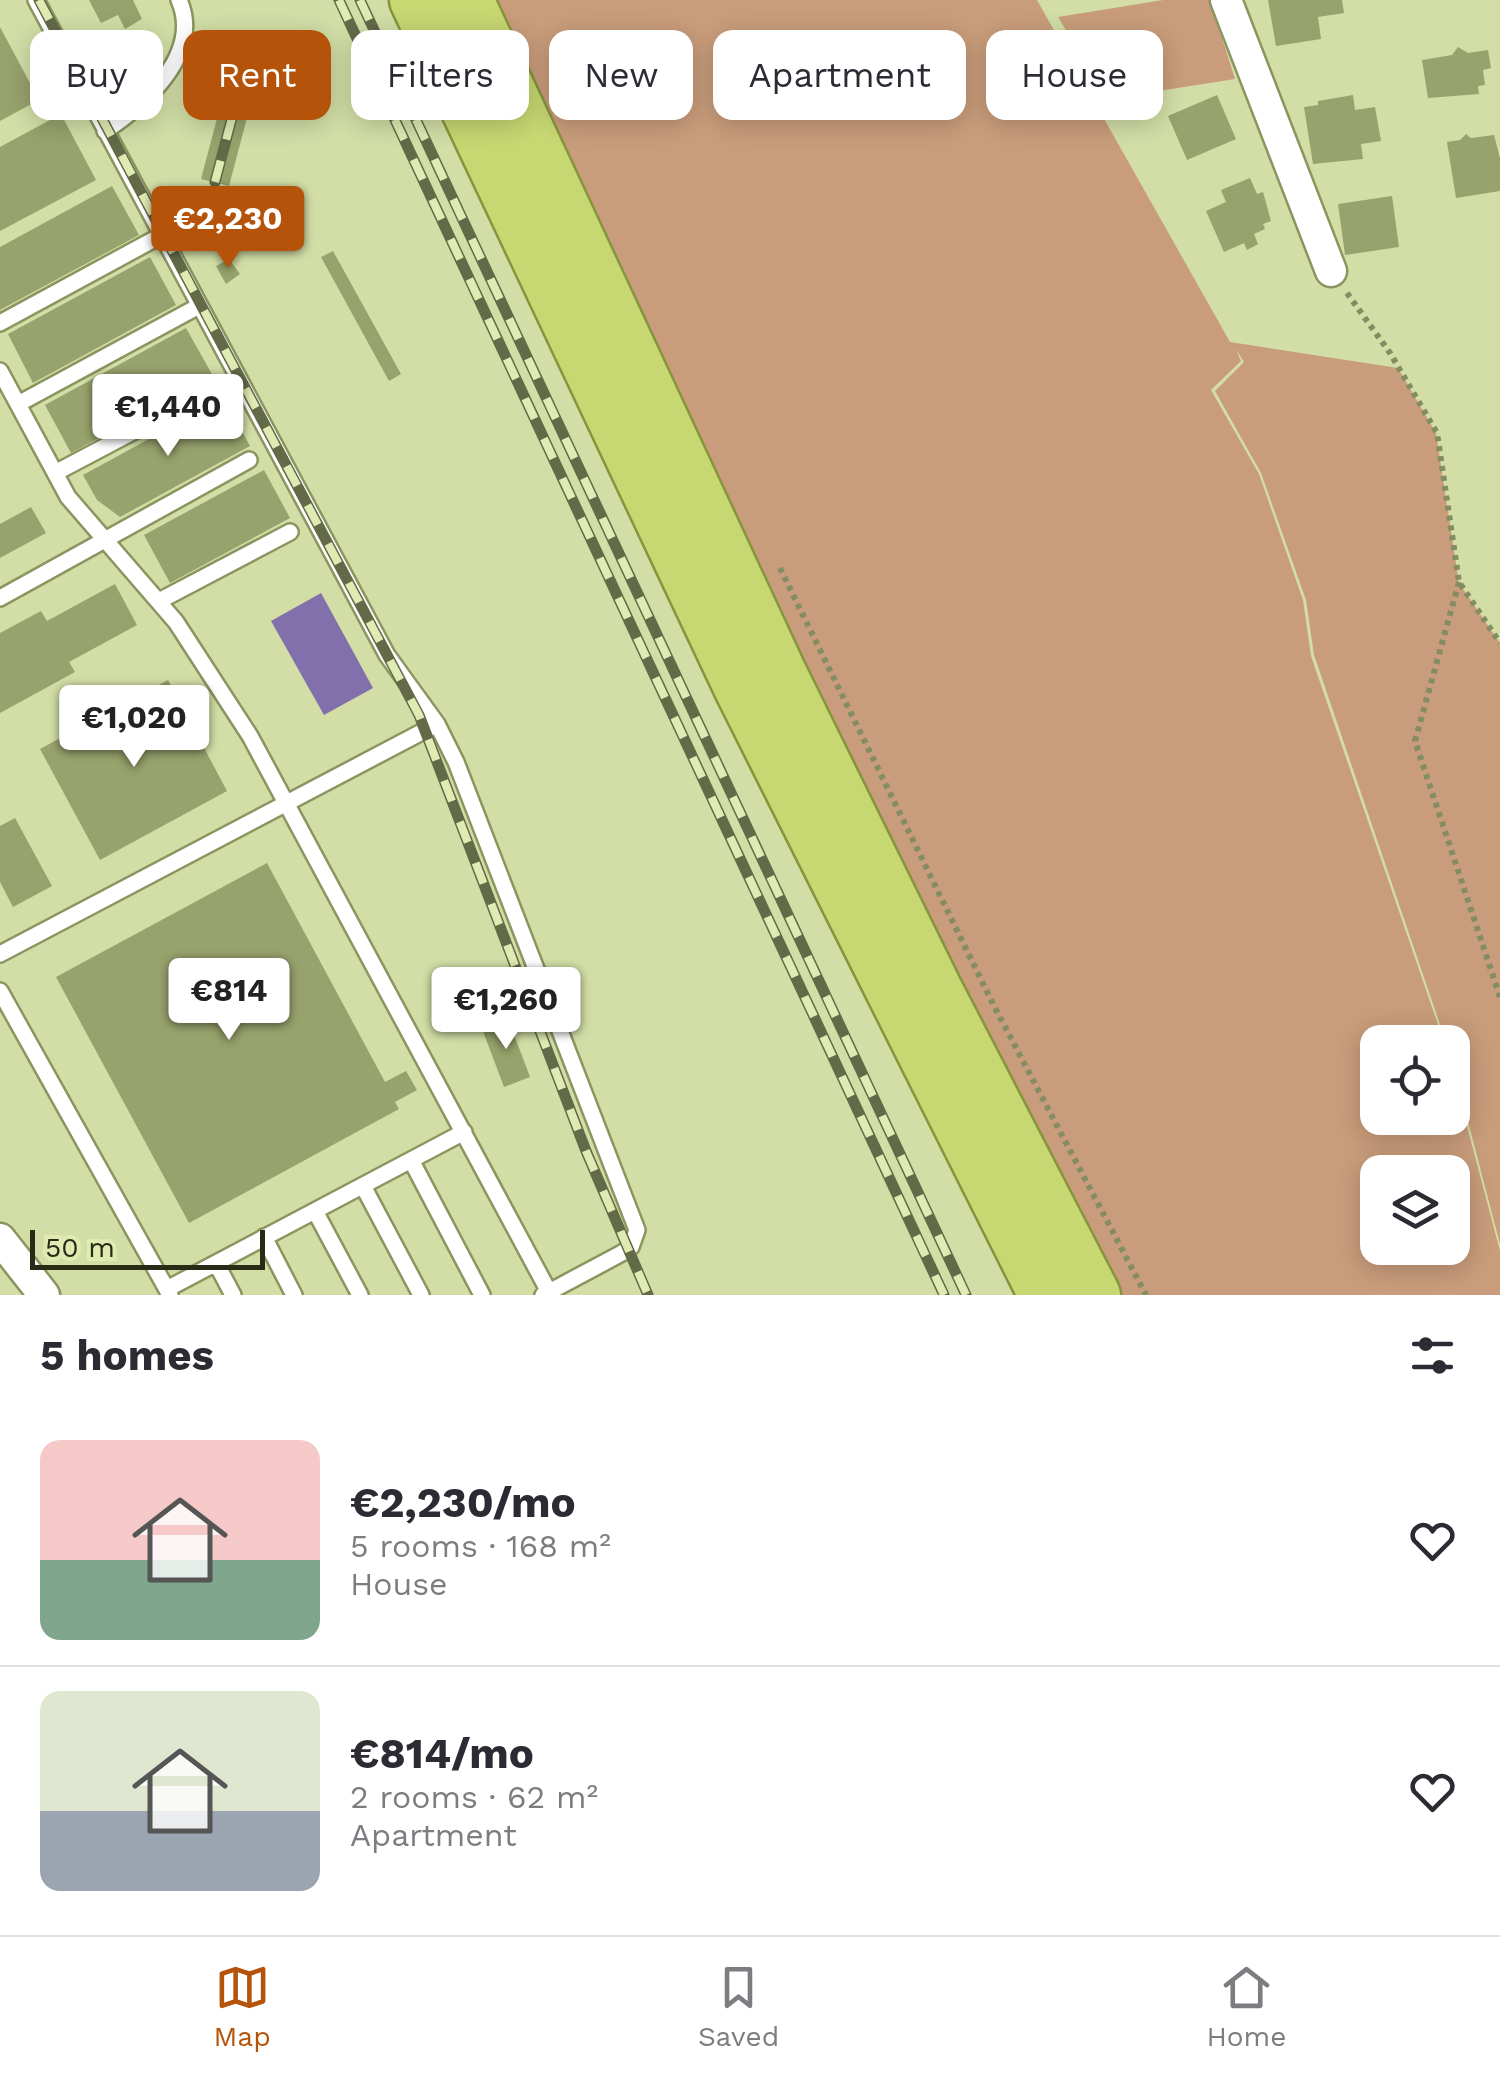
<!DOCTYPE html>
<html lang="en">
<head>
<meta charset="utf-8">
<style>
  :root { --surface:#fff; --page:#f2f2f3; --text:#2b2b33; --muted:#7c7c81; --line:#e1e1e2; --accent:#b45309 }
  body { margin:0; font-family:"Work Sans",sans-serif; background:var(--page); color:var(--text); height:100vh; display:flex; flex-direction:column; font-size:38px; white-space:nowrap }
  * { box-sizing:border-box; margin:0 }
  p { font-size:32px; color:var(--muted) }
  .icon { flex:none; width:55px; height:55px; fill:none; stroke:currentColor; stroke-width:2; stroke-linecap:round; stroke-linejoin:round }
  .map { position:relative; height:1295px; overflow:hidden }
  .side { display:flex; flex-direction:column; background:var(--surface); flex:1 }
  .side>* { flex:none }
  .top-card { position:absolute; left:30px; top:30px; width:1440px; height:90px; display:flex; gap:20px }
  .tools { position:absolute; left:1360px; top:1025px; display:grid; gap:20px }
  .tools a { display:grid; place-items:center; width:110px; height:110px; border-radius:20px; background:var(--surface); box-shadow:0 5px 25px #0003; font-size:50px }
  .scale { position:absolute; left:30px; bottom:25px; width:235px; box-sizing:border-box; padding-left:10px; border:5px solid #282c16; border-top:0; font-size:28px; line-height:35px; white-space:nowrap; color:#282c16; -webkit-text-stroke:8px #dfebb3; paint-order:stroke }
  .price { position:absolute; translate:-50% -85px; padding:0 22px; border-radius:10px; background:#fff; color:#222; font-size:32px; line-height:65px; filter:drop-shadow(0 2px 5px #0008) }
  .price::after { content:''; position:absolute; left:50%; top:60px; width:30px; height:22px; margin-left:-15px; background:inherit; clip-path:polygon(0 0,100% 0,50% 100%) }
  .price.on { background:var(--accent); color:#fff }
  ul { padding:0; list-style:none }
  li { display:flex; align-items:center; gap:30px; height:250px; padding:0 40px }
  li+li { border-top:2px solid var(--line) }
  li span { display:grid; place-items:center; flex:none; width:280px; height:200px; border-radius:20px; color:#555 }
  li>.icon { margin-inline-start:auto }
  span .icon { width:120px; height:120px; fill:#fffc; stroke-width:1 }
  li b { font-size:42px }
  h2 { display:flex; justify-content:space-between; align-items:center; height:120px; padding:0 40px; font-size:42px }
  .pill { padding:0 35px; border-radius:20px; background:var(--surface); box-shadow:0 5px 25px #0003; font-size:35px; line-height:90px }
  .pill.on { background:var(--accent); color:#fff }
  .menu { display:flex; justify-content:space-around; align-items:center; height:140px; border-top:2px solid var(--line); background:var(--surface); font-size:28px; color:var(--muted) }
  .menu a { display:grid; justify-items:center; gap:5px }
  .menu .on { color:var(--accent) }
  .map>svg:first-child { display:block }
</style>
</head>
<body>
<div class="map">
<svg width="1500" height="1295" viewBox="0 0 1500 1295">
  <rect width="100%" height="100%" fill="#d2dea6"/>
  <path fill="#c99d7b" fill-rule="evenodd" d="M487 0H1037L1230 342 1398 368 1436 433 1459 583 1500 643V1244L1453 1064 1452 1042H1446L1314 655 1306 600 1261 473 1215 391 1244 362 1236 349 1241 361 1211 390 1259 474 1303 600 1311 656 1444 1042H1378V1118H1452L1453 1073 1500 1251V1295H1113L954 979ZM1378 1172H1452V1248H1378Z
    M1163 0H1210L1235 79 1107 99 1058 17Z"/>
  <path fill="#8270ac" d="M321 593 373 688 324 715 271 621Z"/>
  <path fill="#97a26c" d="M89 0H133L142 19 125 29 118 15 101 23Z
    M1268 0H1342L1344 13 1318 17 1321 39 1276 46Z
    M0 27 39 100 0 121Z
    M141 33 153 51 120 73 108 55Z
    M238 39 266 46 229 186 201 179Z
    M1458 47 1468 53 1488 50 1491 68 1483 70 1485 85 1478 86 1479 94 1428 98 1422 60 1452 55Z
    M1217 95 1236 139 1187 160 1168 116Z
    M1353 95 1355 110 1375 107 1381 141 1361 144 1363 159 1313 164 1304 107 1318 105V101Z
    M61 114 96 180 0 231V147Z
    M1466 134 1471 138 1494 135 1500 158V191L1456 198 1447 142 1460 140Z
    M1250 178 1257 194 1263 192 1271 221 1263 224 1265 229 1254 234 1258 244 1247 250 1244 243 1224 252 1206 211 1226 202 1221 190Z
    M112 186 139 235 0 310V247Z
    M1392 196 1399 247 1345 255 1338 204Z
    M333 251 401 374 389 381 321 257Z
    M150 257 176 305 33 383 8 334Z
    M229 259 240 274 226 284 216 266Z
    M186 328 213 376 71 453 45 405Z
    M224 398 250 446 120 517 97 500 83 475Z
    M264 470 290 518 170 583 144 535Z
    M31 507 46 533 0 558V524Z
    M115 584 137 625 69 662 75 672 0 713V633L41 611 47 621Z
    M168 680 227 791 100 860 40 749Z
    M15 818 52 886 13 907 0 882V826Z
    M267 863 385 1082 406 1071 417 1090 395 1102 399 1109 189 1223 56 977Z
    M507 1016 530 1077 504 1087 481 1026Z"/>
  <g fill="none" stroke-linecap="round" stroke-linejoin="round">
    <g stroke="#8a9560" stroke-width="20">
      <path id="service" d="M105 131C144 105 203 54 179 0
        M0 323 162 235
        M0 371 68 497 176 622 250 736 549 1292 543 1295
        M18 404 199 306
        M55 473 214 389
        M0 598 249 460
        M159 601 290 532
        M437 724 456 762 637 1230 631 1247 622 1253 549 1292
        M0 954 437 724 387 655 36 0
        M0 991 170 1295
        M411 1160 482 1295
        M363 1186 421 1295
        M315 1211 360 1295
        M264 1237 294 1295
        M216 1263 233 1295
        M167 1289 464 1132"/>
    </g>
    <g stroke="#8a9560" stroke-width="35">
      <path id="minor" d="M1226 0 1331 271
        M0 1239 44 1295"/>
    </g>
    <g stroke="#86953b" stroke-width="55">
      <path id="trunk" d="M415 0 740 689 1044 1295
        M468 0 781 673 937 990 1095 1295"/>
    </g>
    <path stroke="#848c64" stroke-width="6" stroke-dasharray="5 5" stroke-linecap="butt" d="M1347 293 1390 353 1437 433 1459 582 1500 643
      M780 568 993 1004 1146 1295
      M1459 582 1415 741 1500 997"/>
    <use href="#service" stroke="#fff" stroke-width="15"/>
    <use href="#minor" stroke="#fff" stroke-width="30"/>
    <use href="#trunk" stroke="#c7d772" stroke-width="50"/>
    <g stroke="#636a48" stroke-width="11">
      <path id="rail" d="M39 0 419 715 586 1151 648 1295
        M339 0 944 1295
        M360 0 966 1295
        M215 182 252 42"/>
    </g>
    <use href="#rail" stroke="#dfebb3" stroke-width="8" stroke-dasharray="22" stroke-linecap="butt"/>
  </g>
</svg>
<div class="tools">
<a><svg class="icon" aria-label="locate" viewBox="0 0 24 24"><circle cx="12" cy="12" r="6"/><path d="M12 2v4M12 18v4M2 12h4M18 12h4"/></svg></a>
<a><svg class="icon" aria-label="layers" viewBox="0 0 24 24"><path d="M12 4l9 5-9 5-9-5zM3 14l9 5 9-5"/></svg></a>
</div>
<div class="scale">50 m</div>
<b class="price on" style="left:228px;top:271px">€2,230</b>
<b class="price" style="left:168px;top:459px">€1,440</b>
<b class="price" style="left:134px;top:770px">€1,020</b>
<b class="price" style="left:229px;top:1043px">€814</b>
<b class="price" style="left:506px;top:1052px">€1,260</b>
<div class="top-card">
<a class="pill">Buy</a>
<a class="pill on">Rent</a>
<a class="pill">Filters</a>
<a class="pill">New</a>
<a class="pill">Apartment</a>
<a class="pill">House</a>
</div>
</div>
<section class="side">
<h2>5 homes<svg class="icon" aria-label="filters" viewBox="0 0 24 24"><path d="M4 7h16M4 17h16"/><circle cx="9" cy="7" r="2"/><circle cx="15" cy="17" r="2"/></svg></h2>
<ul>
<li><span style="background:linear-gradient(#f6c9c9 60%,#7fa58c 0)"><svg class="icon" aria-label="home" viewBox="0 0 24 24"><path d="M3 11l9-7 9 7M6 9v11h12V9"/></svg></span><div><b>€2,230/mo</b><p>5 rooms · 168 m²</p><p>House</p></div><svg class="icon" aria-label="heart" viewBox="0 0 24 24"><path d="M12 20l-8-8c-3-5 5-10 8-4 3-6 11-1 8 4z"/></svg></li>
<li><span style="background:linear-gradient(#dfe7d0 60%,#9aa5b1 0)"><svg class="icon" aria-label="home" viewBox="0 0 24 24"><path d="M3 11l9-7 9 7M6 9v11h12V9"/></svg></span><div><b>€814/mo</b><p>2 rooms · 62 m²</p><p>Apartment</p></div><svg class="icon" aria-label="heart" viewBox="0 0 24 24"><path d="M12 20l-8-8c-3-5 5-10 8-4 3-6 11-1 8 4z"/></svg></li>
</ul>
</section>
<nav class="menu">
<a class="on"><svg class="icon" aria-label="map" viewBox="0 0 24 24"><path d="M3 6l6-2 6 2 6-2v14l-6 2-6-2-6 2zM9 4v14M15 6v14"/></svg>Map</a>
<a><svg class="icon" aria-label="saved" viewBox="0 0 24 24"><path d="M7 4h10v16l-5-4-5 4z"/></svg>Saved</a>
<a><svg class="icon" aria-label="home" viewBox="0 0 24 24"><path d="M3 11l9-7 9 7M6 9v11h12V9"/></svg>Home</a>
</nav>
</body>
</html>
